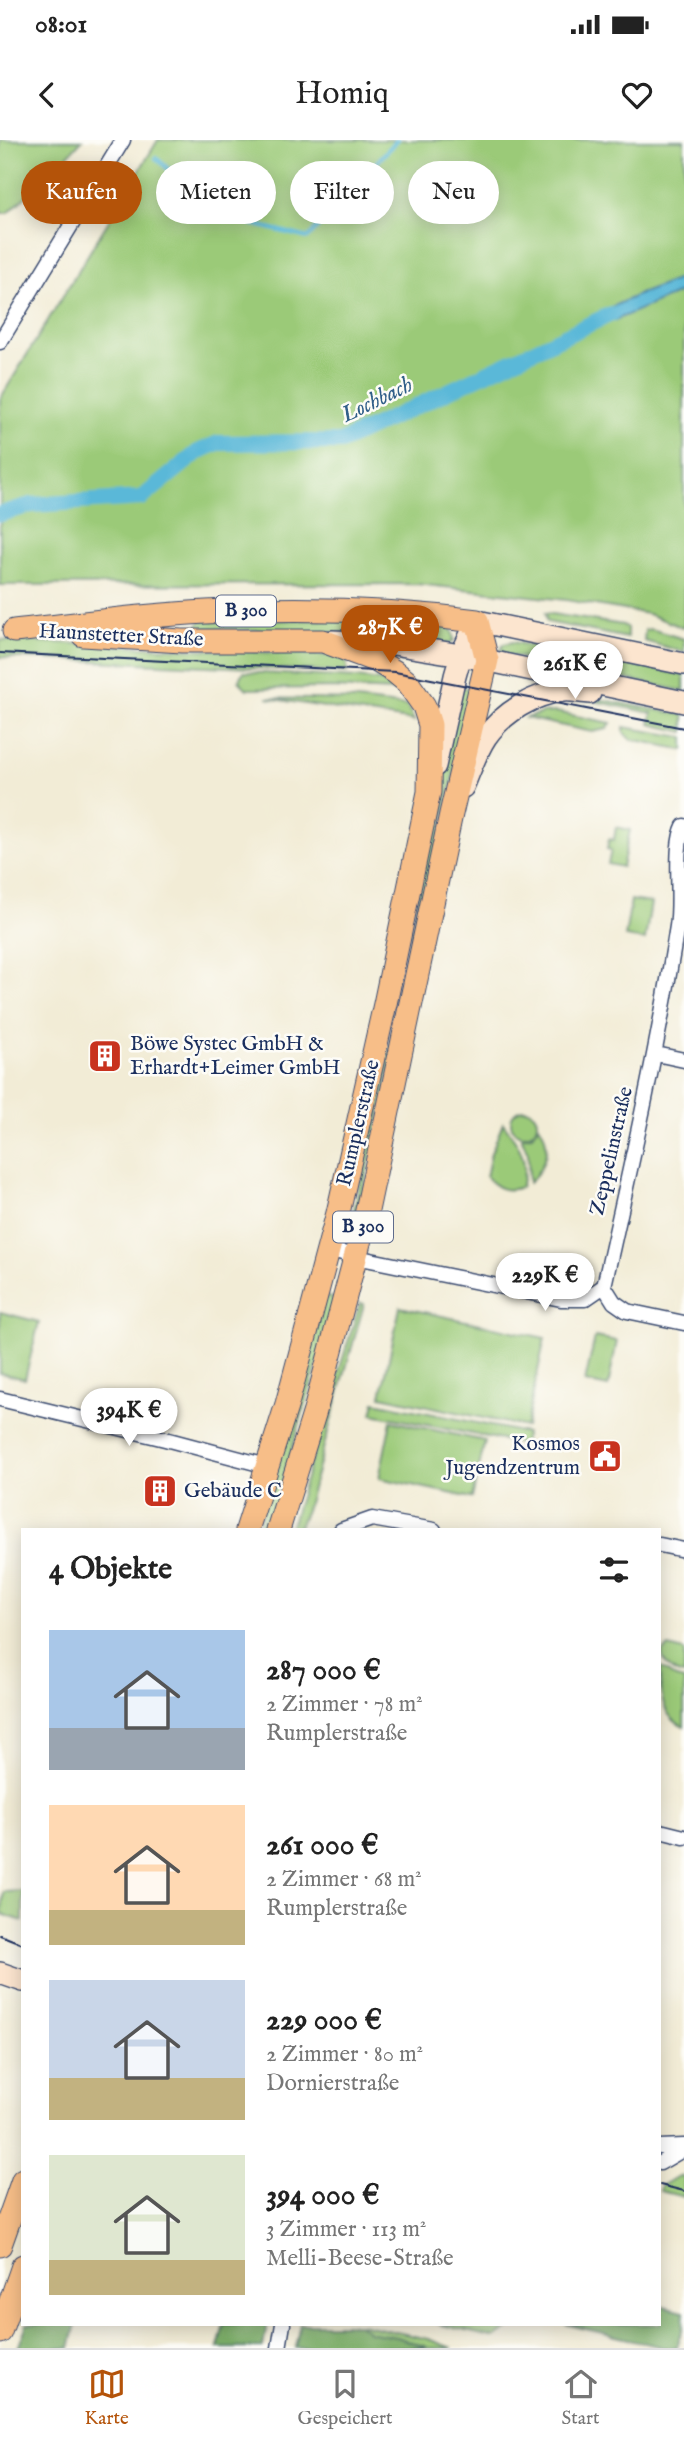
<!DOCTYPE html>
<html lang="de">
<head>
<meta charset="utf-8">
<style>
  :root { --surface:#fff; --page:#f2f2f2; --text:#222; --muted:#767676; --line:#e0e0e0; --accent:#b45309 }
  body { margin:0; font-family:"IM FELL English",serif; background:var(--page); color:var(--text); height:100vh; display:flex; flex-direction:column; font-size:26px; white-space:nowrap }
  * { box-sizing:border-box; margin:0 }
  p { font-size:23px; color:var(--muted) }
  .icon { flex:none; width:38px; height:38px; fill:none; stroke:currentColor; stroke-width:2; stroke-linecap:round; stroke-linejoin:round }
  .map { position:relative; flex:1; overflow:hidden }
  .sheet { position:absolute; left:21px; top:1388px; width:640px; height:798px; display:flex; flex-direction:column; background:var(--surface); border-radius:0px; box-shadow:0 4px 18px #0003 }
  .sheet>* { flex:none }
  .hud { position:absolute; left:21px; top:21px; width:642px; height:63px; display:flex; gap:14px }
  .price { position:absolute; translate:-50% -60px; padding:0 16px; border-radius:24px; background:#fff; color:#222; font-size:23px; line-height:46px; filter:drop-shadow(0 2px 4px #0008) }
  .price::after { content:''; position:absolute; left:50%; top:42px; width:21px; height:16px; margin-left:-10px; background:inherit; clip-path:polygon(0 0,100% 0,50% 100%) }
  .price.selected { background:var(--accent); color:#fff }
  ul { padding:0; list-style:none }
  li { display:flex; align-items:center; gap:21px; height:175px; padding:0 28px }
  li span { display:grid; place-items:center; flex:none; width:196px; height:140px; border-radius:0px; color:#555 }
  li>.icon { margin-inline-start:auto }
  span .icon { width:84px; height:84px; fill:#fffc; stroke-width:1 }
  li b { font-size:30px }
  h2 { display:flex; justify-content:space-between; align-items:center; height:84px; padding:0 28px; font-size:30px }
  .tag { padding:0 24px; border-radius:32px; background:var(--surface); box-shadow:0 4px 18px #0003; font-size:24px; line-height:63px }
  .tag.selected { background:var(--accent); color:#fff }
  .status { display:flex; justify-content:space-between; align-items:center; height:49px; padding:0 35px; background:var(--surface); direction:ltr }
  .status svg { height:19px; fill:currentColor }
  header { display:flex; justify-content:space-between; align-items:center; height:91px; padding:0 28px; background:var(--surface); font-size:32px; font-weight:600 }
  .tab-bar { display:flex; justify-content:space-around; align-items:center; height:98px; border-top:2px solid var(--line); background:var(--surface); font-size:19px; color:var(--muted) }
  .tab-bar a { display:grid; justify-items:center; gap:4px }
  .tab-bar .selected { color:var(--accent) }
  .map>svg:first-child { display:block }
</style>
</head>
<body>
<div class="status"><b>08:01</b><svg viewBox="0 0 49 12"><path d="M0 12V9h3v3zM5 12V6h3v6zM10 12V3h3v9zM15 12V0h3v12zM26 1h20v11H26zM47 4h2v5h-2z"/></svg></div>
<header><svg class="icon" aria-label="back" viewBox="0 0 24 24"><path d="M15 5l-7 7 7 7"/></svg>Homiq<svg class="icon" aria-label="heart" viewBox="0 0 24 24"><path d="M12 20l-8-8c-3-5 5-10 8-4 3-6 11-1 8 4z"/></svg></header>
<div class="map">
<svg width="684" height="2208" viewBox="0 0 684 2208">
  <rect width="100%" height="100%" fill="#fdfcf7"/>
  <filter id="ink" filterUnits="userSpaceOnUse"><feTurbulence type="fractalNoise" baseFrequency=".0143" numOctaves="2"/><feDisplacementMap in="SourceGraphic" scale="14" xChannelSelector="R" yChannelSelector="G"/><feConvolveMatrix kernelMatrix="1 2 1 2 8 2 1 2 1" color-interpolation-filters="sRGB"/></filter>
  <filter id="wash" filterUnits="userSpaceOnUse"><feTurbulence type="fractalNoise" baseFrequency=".00686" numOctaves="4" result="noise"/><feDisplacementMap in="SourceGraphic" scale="28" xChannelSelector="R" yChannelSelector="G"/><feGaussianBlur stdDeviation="1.57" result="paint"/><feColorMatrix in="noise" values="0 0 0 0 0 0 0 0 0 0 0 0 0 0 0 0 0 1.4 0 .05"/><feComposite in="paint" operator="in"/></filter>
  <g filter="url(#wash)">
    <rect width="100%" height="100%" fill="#f2ecd6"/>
    <path fill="#9bca78" stroke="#5b7c6b" stroke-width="2" d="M0 0H82L59 25 8 73H0Z
      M158 0H684V488L648 474 566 460 416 444 0 445V259Z
      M545 473 623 485 627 488V498L547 482Z
      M379 479 445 485 452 491 454 500 450 504 359 493 196 488 201 481Z
      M651 489 684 499V512L644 501 645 490Z
      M0 500 339 516 347 521V532L0 517Z
      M513 502 684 535V551L504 514 501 511 503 504Z
      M244 532 357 538 381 541 396 551 331 548 247 549 239 541 241 535Z
      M460 547 472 549 359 1071 354 1070 397 875 429 692Z
      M574 557 594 558 684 575V592L650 584 652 573Z
      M267 558 356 560 407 566 414 581Z
      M556 572 611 583 607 589 592 592 526 578 542 573Z
      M624 587 684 597V610L631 599 624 593Z
      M616 687 630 690 622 727 608 724 611 710 607 709 609 699 614 700Z
      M631 760 651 763 645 800 625 797Z
      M511 982a13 13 0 1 1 26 0a13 13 0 1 1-26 0Z
      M503 983C519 1004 530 1021 521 1047 506 1053 496 1048 486 1037L491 1013Z
      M539 985C553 1005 545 1027 529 1043L528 1013 522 999V997L532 995Z
      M325 1156 337 1159 268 1389 257 1390Z
      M360 1163 364 1164 306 1370 298 1389H290Z
      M400 1167 545 1198 526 1287 381 1256Z
      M0 1172 39 1182 25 1239 0 1233Z
      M595 1197 617 1201 608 1247 585 1242Z
      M375 1262 526 1293 523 1304 372 1274Z
      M391 1281 485 1301 472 1358 379 1338Z
      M669 1507 684 1511V1535C672 1533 663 1524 662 1512Z
      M660 1527 676 1538 684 1540V1587C660 1576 660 1551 660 1527Z
      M23 1751V1781L2 1774 4 1752Z
      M678 2036 684 2037V2057L660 2051V2047Z
      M300 2184H361L428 2199 452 2208H295Z
      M438 2184H514L495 2198Z"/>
    <path fill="#7cae68" stroke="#4c6e63" stroke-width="2" d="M660 2165 684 2171 683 2187 677 2208H666L565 2184H660Z
      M27 2184H76L70 2208H18Z
      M224 2184H267L263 2208H218Z
      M300 2184H359L369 2192 397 2197 427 2207 295 2208Z"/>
    <path fill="#5ab8d8" stroke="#3a749b" stroke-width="2" d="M684 137V151C653 163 625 177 594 188L589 177 640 154Z"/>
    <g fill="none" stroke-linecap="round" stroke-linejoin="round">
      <path stroke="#5ab8d8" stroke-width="4.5" d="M156 18 221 76 308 98 397 0"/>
      <path stroke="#5ab8d8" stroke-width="16" d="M0 374 31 365 142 358 198 312 218 303 341 302 611 174"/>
    </g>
  </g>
  <g filter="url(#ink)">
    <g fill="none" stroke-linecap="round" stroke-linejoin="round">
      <g stroke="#3b4b70" stroke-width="17">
        <path id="street" d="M0 202 123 0
          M656 914 684 920
          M329 1109 356 1117 561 1159H585L604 1146
          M604 1146C631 1026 658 907 677 786 682 758 673 707 684 686
          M604 1146 614 1162 627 1171 684 1183
          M0 1259 165 1299 267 1326
          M341 1390 372 1379 434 1390
          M660 1405 684 1410
          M660 1691 684 1697
          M660 2007 684 2006
          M660 2023 684 2009
          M279 2208 283 2184"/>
      </g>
      <g stroke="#3b4b70" stroke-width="24">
        <path id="secondary" d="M332 501 387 503 461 515 684 562
          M435 626 455 536 461 515 477 481 684 524
          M463 647C470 631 476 612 486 597 503 573 533 554 563 551 572 550 582 553 590 553
          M0 1833 23 1841"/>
      </g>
      <g stroke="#3b4b70" stroke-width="25">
        <path id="primary" d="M14 491C78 484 142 475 206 472 296 467 387 469 477 481L487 520 451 674 365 1080 315 1271 278 1390
          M83 495 182 501H323L377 521 395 532 407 542 424 566 430 585 429 652 385 864 338 1073 287 1264 247 1390
          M0 2105 23 2040
          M0 2192 23 2126"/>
      </g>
      <use href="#street" stroke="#fff" stroke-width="14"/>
      <use href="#secondary" stroke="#fce5cf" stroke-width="21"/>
      <use href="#primary" stroke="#f7be88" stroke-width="23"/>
      <path stroke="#1b2f5e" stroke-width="2" d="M0 513 395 532 684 588
        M0 1795 23 1804
        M660 2045 684 2051"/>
    </g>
  </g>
  <defs>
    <g id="building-square" transform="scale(1.75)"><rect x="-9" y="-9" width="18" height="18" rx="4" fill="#c8321e" stroke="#fdfcf7"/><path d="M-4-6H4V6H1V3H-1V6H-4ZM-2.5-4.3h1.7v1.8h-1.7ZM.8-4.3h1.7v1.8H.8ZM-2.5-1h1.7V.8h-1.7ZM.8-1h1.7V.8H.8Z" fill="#fff"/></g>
    <g id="civic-square" transform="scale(1.75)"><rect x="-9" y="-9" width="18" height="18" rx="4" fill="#c8321e" stroke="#fdfcf7"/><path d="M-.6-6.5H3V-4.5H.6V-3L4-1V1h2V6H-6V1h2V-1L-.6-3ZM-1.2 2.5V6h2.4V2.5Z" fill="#fff"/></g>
  </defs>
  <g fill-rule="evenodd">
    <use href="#building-square" x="105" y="916"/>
    <use href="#civic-square" x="605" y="1316"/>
    <use href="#building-square" x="160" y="1351"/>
  </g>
  <g text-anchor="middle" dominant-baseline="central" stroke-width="5" stroke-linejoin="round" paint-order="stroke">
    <g fill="#fdfcf7" stroke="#5f6c8c" stroke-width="2">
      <rect x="216" y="455.5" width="60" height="31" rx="5"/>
      <rect x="333" y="1071.5" width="60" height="31" rx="5"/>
    </g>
    <g font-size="19" font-weight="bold" fill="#1b2f5e">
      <text x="246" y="471">B 300</text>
      <text x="363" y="1087">B 300</text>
    </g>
    <g font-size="21" fill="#1b2f5e" stroke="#fdfcf7">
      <text transform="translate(121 496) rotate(3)">Haunstetter Straße</text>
      <text transform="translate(359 983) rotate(-77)">Rumplerstraße</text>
      <text transform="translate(612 1011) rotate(-77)">Zeppelinstraße</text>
    </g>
    <g font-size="21" fill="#1b2f5e" stroke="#fdfcf7" text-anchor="start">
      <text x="130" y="904">Böwe Systec GmbH &amp;<tspan x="130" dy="24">Erhardt+Leimer GmbH</tspan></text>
      <text x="580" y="1304" text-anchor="end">Kosmos<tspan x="580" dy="24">Jugendzentrum</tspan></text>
      <text x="184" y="1351">Gebäude C</text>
    </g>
    <g font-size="23" font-style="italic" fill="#315f89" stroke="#fdfcf7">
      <text transform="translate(377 260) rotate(-26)">Lochbach</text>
    </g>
  </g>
</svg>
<b class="price selected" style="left:390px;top:525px">287K €</b>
<b class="price" style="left:575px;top:561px">261K €</b>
<b class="price" style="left:545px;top:1173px">229K €</b>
<b class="price" style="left:129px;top:1308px">394K €</b>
<div class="hud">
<a class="tag selected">Kaufen</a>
<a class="tag">Mieten</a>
<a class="tag">Filter</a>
<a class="tag">Neu</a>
</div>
<section class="sheet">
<h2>4 Objekte<svg class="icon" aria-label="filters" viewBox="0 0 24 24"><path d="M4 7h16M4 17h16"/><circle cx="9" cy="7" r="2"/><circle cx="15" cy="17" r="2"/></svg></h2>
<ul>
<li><span style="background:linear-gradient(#a9c7e8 70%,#9aa5b1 0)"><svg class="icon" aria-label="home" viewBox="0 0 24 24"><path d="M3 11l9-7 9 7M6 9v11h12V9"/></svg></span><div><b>287 000 €</b><p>2 Zimmer · 78 m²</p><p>Rumplerstraße</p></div></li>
<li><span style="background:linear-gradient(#ffd9b3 75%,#c2b280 0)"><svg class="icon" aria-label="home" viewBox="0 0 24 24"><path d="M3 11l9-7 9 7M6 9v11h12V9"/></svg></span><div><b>261 000 €</b><p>2 Zimmer · 68 m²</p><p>Rumplerstraße</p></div></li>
<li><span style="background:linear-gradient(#c9d6e8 70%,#c2b280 0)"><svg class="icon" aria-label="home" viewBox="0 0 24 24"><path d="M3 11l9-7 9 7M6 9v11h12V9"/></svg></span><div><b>229 000 €</b><p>2 Zimmer · 80 m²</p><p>Dornierstraße</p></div></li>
<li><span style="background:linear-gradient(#dfe7d0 75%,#c2b280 0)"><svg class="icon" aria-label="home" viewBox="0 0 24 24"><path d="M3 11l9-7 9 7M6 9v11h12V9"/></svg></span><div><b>394 000 €</b><p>3 Zimmer · 113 m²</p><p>Melli-Beese-Straße</p></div></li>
</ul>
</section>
</div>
<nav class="tab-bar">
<a class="selected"><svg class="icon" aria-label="map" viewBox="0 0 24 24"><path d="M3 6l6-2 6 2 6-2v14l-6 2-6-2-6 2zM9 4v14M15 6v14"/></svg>Karte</a>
<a><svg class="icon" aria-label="saved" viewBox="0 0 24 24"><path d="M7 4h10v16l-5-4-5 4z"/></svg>Gespeichert</a>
<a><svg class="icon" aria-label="home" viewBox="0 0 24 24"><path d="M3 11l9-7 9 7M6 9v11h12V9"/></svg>Start</a>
</nav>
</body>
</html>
